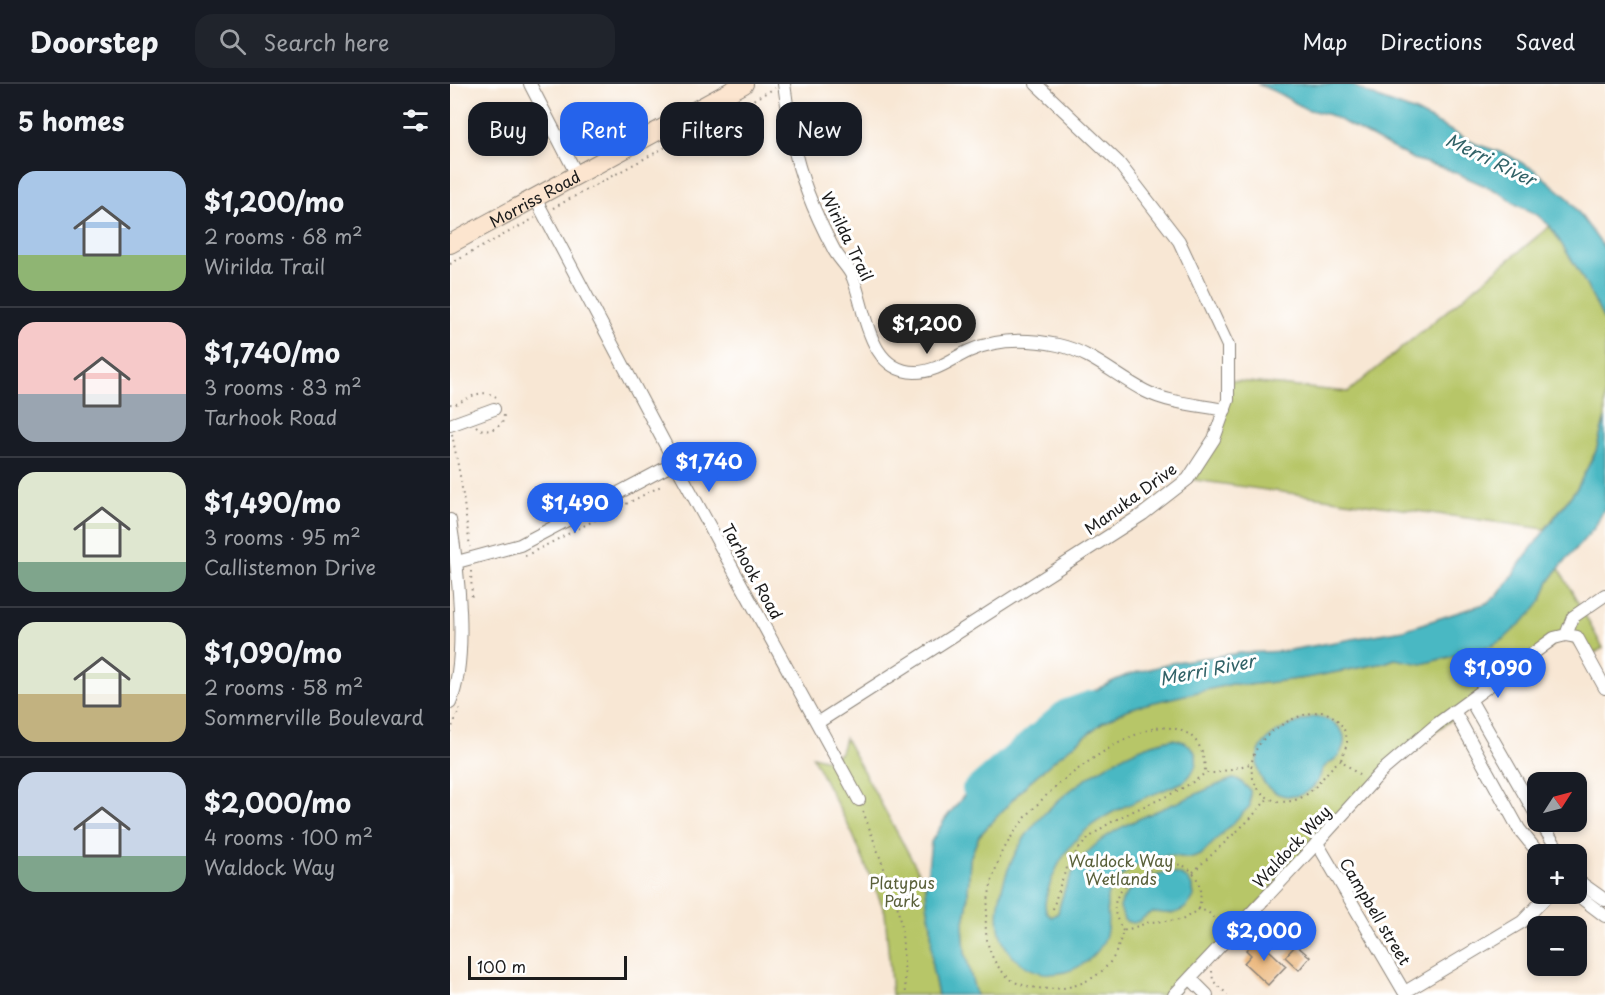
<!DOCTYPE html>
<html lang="en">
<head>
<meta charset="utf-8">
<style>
  :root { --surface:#171b24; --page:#20242c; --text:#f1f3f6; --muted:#9ea1a6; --line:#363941; --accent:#2563eb }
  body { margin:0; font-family:"Playpen Sans",sans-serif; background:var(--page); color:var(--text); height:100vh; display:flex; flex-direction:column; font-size:22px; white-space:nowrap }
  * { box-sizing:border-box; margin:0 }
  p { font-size:20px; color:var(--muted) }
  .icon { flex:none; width:33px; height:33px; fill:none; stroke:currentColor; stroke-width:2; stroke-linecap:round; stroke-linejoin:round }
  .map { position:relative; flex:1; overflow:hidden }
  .sheet { display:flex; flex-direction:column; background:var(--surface); width:450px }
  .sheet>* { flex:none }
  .guide { position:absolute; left:18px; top:18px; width:570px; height:54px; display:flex; gap:12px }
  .needle { width:39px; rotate:54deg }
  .controls { position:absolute; left:1077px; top:688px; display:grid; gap:12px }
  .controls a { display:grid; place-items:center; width:60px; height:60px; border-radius:12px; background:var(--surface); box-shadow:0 3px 9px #0003; font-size:30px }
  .scale { position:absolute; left:18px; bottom:15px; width:159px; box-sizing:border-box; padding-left:6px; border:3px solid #1c1c1c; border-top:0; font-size:16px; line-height:21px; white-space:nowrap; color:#1c1c1c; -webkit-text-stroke:4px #fff; paint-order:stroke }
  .price { position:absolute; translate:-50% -51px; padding:0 14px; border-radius:21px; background:var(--accent); color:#fff; font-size:20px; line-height:39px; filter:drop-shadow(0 2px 3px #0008) }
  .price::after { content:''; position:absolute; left:50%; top:36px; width:18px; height:14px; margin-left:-9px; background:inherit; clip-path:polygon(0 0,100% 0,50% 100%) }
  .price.active { background:#222; color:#fff }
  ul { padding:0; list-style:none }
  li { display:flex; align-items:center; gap:18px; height:150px; padding:0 18px }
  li+li { border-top:2px solid var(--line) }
  li span { display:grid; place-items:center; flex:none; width:168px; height:120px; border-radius:18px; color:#555 }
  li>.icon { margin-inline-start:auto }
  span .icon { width:72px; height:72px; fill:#fffc; stroke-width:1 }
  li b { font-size:26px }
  h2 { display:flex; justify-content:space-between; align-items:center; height:72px; padding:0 18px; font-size:26px }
  .tag { padding:0 21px; border-radius:18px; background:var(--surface); box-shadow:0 3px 9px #0003; font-size:21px; line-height:54px }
  .tag.active { background:var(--accent); color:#fff }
  header { display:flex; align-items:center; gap:36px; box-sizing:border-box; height:84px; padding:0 30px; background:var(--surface); border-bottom:2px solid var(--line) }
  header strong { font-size:28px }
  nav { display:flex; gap:33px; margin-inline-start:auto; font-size:21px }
  .search { width:420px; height:54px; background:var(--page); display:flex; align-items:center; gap:15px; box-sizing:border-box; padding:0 21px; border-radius:18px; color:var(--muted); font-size:22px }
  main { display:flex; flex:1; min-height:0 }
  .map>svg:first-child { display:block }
</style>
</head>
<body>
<header>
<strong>Doorstep</strong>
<div class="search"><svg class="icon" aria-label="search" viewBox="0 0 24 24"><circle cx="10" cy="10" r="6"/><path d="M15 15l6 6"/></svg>Search here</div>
<nav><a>Map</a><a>Directions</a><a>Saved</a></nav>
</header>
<main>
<section class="sheet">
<h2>5 homes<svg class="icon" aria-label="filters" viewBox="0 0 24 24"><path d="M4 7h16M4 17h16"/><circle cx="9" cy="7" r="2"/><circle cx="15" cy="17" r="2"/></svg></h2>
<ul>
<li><span style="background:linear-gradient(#a9c7e8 70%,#8fb573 0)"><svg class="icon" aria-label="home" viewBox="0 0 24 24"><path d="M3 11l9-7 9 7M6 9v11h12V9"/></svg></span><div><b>$1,200/mo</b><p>2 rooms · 68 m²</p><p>Wirilda Trail</p></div></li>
<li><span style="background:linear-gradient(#f6c9c9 60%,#9aa5b1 0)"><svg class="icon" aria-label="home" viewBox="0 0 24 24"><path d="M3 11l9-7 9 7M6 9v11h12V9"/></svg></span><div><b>$1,740/mo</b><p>3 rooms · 83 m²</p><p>Tarhook Road</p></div></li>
<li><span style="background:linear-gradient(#dfe7d0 75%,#7fa58c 0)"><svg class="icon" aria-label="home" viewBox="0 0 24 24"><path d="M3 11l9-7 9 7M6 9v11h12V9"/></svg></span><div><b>$1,490/mo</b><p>3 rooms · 95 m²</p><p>Callistemon Drive</p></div></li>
<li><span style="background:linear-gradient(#dfe7d0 60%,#c2b280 0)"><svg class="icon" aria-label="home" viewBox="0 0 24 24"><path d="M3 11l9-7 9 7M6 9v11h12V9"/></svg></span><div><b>$1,090/mo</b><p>2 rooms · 58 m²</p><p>Sommerville Boulevard</p></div></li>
<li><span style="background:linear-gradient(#c9d6e8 70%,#7fa58c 0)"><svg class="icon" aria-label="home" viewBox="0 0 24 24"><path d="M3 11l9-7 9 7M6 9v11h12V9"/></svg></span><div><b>$2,000/mo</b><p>4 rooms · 100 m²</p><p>Waldock Way</p></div></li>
</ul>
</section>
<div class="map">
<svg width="1155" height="911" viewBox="0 0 1155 911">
  <rect width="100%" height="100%" fill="#fff"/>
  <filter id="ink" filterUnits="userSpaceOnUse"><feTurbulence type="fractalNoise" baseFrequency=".0167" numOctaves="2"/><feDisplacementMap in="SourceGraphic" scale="12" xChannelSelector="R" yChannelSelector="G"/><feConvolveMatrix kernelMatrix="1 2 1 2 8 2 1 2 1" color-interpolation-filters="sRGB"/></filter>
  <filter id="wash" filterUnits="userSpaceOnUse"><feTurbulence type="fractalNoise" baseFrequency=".008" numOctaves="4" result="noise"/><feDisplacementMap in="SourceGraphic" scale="24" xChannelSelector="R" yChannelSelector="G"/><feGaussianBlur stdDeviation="1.35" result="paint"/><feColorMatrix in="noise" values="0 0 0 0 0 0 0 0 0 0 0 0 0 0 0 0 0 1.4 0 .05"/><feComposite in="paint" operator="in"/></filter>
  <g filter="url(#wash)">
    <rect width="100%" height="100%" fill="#f8e7d4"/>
    <path fill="#b7c668" stroke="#6a7142" stroke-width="1.5" d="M1100 142 1129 187 1155 238V334L1146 367 1127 404 1095 445 738 395 764 355 778 296 898 308Z
      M1109 484 1153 564 1138 573 1116 551 932 687 724 911H526L515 869 513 842 517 824 520 774 529 752 579 698 607 674 653 638 676 626 692 620 782 600 798 601 856 594 934 579 945 575 982 577 1010 571 1054 554 1092 516 1098 499Z
      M395 654 476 801C477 816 480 830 481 844 483 867 482 889 488 911H442L435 828 403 751 362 672 378 676 391 668Z"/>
    <path fill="#4ab8c3" stroke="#336a70" stroke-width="1.5" d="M807 0H900L930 15 966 28 1026 60 1056 70 1085 86 1118 114 1155 165V238L1129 187 1100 142 1086 130 1067 121 1049 108 997 85 963 75 880 31 856 25 826 8Z
      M1155 334V423L1145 443 1109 484 1098 499 1092 516 1081 530 1054 555 1041 562 972 580 945 575 934 579 856 594 798 601 782 600 692 621 676 626 653 638 607 674 579 698 529 752 520 774 517 824 513 842 515 869 526 911H488L482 883 481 841 477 820 476 801 481 758 495 735 520 704 548 684 569 661 607 631 638 610 661 598 677 591 725 578 790 569 834 567 953 546 1037 519 1048 511 1061 494 1071 478 1127 404 1146 367Z
      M862 633C883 633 904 648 889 671 885 677 877 679 872 686 871 688 871 691 869 694 865 704 855 711 844 712 816 715 796 682 814 659 825 646 846 639 862 633Z
      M723 655C750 659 754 682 733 698 673 724 622 734 599 803 596 814 591 825 601 833L608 829C623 758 667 744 728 718 746 711 764 701 783 695L789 696 800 706V722L751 771C741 776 736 774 725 772 705 769 686 780 672 792 647 813 661 821 657 846 654 867 634 883 615 888 599 892 585 889 572 880 551 866 546 844 549 820 552 797 562 773 575 753 603 712 673 663 723 655Z
      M715 789C731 788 743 794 744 812 738 825 728 831 713 829 712 829 705 828 704 828 692 830 689 845 674 836L670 823C676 801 695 795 715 789Z"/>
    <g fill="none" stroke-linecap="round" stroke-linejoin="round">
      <path stroke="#4ab8c3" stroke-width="20" d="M522 705 614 626 642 616"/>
    </g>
    <g id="blocks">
      <path fill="#ebb77d" d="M807 855 836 882 818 901 794 879 801 871 796 866Z
        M846 861 860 873 849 886 835 873Z"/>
    </g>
  </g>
  <g filter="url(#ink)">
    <use href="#blocks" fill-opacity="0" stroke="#8a8278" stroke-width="1.5"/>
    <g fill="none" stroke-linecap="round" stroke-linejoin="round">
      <g stroke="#8a8278" stroke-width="14">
        <path id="street" d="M80 0 127 91
          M334 0C337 19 339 39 343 58 350 94 366 132 383 164 388 175 399 183 403 194 416 227 418 287 465 288 487 288 501 275 519 267 547 254 579 255 608 261 641 268 666 292 695 307 718 319 749 321 775 326
          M85 114 225 379 409 716
          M0 341 44 325
          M0 436C8 484 19 574 0 619
          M7 478 70 461 225 379
          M1116 551 1123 533 1155 511
          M1021 617 1088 734
          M1004 627 1069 745 1090 771
          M367 639 693 430 738 395 764 355 778 316V262L729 157 668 78 586 0
          M1090 738 1112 771
          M867 759 956 911
          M1126 792 1131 799 1155 816
          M1126 810 1155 832
          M740 894 757 911
          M955 908 1072 838 1099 810
          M724 911 867 759 932 687 987 640 1104 554 1116 551 1127 553 1155 604"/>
      </g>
      <g stroke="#8a8278" stroke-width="20">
        <g id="secondary">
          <path id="s1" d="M0 160 294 0"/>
        </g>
      </g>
      <path stroke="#8a8278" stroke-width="2" stroke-dasharray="1.5 4.5" stroke-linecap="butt" d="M103 124 325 4
        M0 180 85 134
        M0 320 4 321C20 314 33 302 49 315
        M26 342C36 350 42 346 52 340L55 327
        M2 350 11 397 20 463
        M75 472 211 402
        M21 487 22 517
        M0 648 10 624
        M891 676C874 687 868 707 848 715 812 729 786 687 812 657 824 642 849 630 868 628 884 627 897 644 897 658 896 664 893 670 891 676L911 693
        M413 727 447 820 452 849 456 911
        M743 788 799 736 819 713
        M603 825C608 807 613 789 623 773 652 727 716 722 755 689
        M773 842 758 828 749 825 732 836 700 838 673 847C670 857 667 869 661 877 640 905 600 911 567 899 543 886 534 860 536 834 538 809 544 782 557 760 564 748 573 736 582 726 609 696 666 653 706 644 718 642 732 645 741 652 752 661 755 676 755 689H766L800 680
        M673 847C668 837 662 828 666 816 671 799 705 780 723 780 747 780 754 805 749 825
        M762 887 763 897 778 911"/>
      <use href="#street" stroke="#fff" stroke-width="12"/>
      <use href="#secondary" stroke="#fce5cf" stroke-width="18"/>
    </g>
  </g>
  <g text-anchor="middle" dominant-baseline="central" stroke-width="6" stroke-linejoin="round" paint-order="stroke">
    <g font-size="16" fill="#1c1c1c" stroke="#fff">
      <text stroke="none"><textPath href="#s1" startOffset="96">Morriss Road</textPath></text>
      <text transform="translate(398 152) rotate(64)">Wirilda Trail</text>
      <text transform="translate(680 414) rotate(-36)">Manuka Drive</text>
      <text transform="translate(303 487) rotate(61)">Tarhook Road</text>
      <text transform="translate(841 762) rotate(-47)">Waldock Way</text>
      <text transform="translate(926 827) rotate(59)">Campbell street</text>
    </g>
    <g font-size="16" fill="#5a603a" stroke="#fff">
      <text x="671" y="776">Waldock Way<tspan x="671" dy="18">Wetlands</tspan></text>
      <text x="452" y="798">Platypus<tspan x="452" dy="18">Park</tspan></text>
    </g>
    <g font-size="18" font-style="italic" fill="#316267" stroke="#fff">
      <text transform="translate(1041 75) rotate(26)">Merri River</text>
      <text transform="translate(757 585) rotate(-11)">Merri River</text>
    </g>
  </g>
</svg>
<div class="controls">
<a><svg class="needle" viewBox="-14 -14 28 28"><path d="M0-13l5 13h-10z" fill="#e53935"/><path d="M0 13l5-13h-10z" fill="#9ea1a6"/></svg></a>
<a>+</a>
<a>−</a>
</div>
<div class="scale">100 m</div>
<b class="price active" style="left:477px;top:271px">$1,200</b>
<b class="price" style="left:259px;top:409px">$1,740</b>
<b class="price" style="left:125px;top:450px">$1,490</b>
<b class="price" style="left:1048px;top:615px">$1,090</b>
<b class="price" style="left:814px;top:878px">$2,000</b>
<div class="guide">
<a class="tag">Buy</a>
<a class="tag active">Rent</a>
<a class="tag">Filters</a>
<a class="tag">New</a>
</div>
</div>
</main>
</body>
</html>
